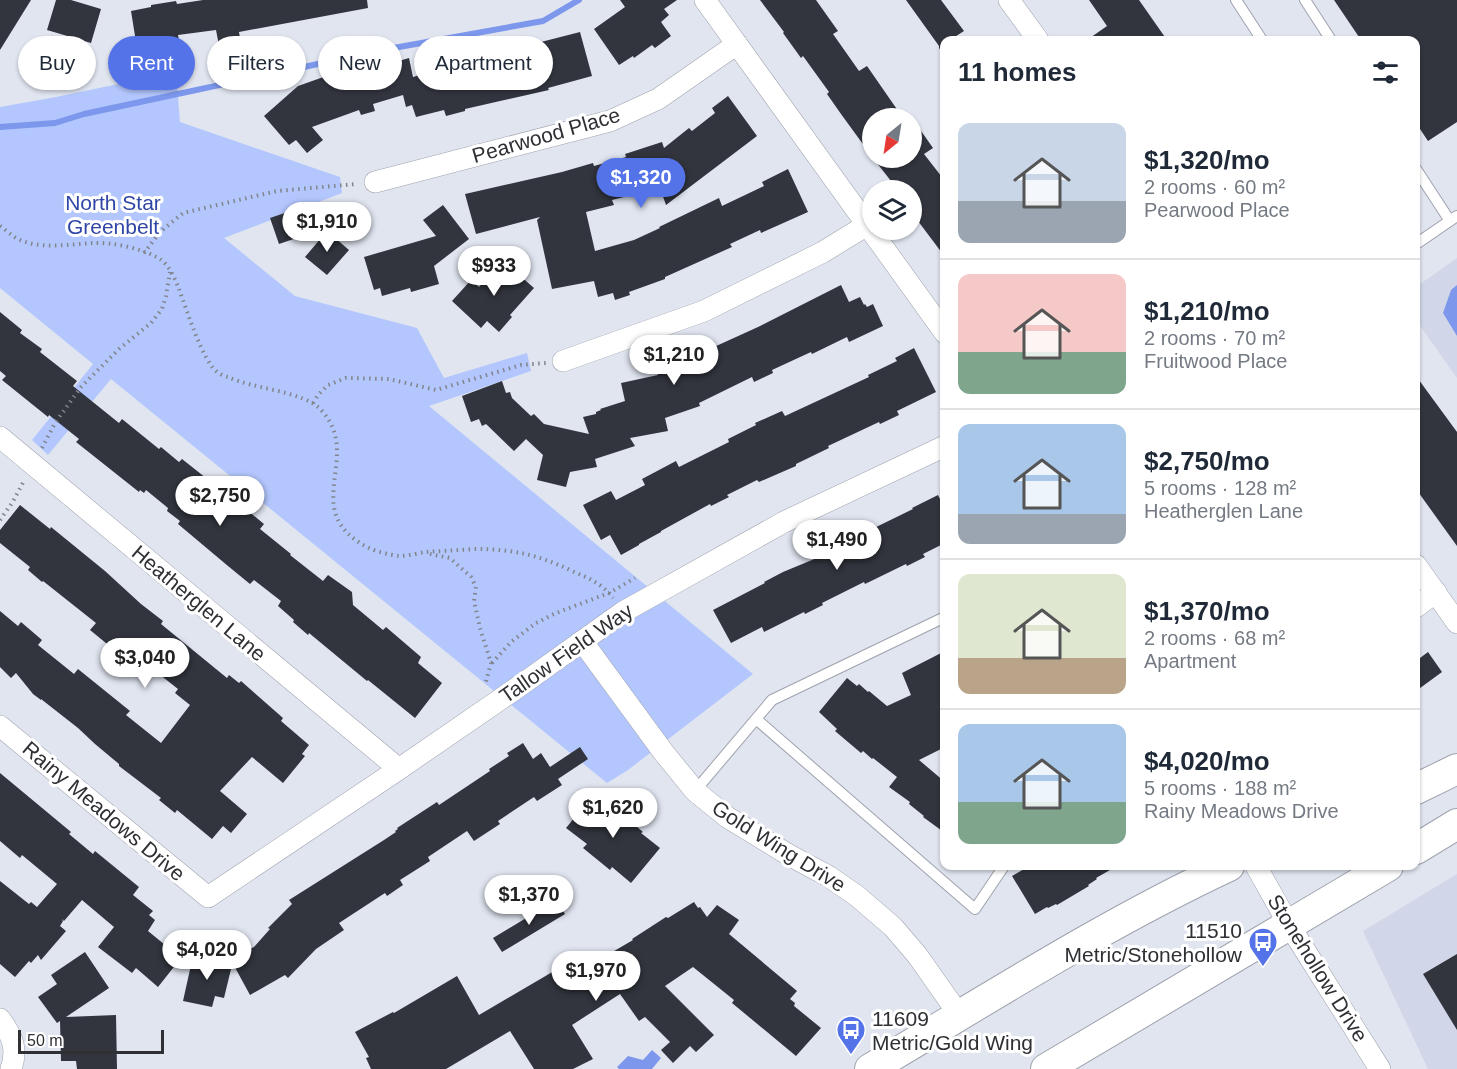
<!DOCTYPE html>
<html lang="en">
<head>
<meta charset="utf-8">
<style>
  :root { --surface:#fff; --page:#f6f6f7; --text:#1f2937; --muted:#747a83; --line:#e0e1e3; --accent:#5573e8 }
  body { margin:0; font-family:Arial,sans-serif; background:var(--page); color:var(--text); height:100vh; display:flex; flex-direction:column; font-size:22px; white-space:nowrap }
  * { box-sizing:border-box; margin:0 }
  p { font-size:20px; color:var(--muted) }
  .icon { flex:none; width:33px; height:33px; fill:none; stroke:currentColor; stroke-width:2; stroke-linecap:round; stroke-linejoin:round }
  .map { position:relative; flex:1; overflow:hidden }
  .details { position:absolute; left:940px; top:36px; width:480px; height:834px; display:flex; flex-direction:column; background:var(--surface); border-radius:12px; box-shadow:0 2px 4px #0004 }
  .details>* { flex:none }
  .top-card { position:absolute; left:18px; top:36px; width:570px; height:54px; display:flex; gap:12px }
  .needle { width:39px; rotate:210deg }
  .fabs { position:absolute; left:862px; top:108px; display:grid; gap:12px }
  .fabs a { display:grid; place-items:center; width:60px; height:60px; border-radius:50%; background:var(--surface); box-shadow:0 2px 4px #0004; font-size:30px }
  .scale { position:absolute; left:18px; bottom:15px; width:146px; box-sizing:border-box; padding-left:6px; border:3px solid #2e3034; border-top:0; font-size:16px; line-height:21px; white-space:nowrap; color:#2e3034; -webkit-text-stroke:4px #fff; paint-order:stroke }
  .price { position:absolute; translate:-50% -51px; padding:0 14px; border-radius:21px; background:#fff; color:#222; font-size:20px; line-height:39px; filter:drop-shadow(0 2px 3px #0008) }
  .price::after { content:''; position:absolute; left:50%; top:36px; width:18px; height:14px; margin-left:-9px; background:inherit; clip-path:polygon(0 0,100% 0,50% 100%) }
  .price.on { background:var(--accent); color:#fff }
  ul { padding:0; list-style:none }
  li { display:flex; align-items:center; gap:18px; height:150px; padding:0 18px }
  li+li { border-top:2px solid var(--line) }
  li span { display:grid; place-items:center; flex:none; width:168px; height:120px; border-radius:12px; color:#555 }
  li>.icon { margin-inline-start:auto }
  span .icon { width:72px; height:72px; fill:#fffc; stroke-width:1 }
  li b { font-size:26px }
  h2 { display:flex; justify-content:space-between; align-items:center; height:72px; padding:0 18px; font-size:26px }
  .chip { padding:0 21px; border-radius:27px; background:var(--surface); box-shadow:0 2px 4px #0004; font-size:21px; line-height:54px }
  .chip.on { background:var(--accent); color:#fff }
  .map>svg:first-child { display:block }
</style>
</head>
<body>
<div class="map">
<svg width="1457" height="1069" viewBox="0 0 1457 1069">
  <rect width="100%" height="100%" fill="#e0e5f0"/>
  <path fill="#d1d7e9" d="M1457 258V378L1416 320V287Z
    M1457 874V1069H1428L1363 931Z"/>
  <path fill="#b3c7fe" d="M176 72 180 122 340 177 342 193 224 238 295 296 417 328 444 378 527 353 531 371 429 406 753 674 628 770 607 783 111 379 48 455 32 440 93 364 0 288V107L56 97Z"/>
  <path fill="#7c97eb" d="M1457 285V336L1443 313 1451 290Z
    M652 1050 661 1058 652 1069H619L617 1067 628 1056 643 1060Z"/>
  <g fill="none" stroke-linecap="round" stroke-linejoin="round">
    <path stroke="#7c97eb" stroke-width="6" d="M0 127 55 123 84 114 388 49 543 21 579 0"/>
  </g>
  <path fill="#32353e" d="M0 0H31L0 50Z
    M56 0H71L101 9 91 43 47 30Z
    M203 0H367L368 8 239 32 242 51 221 56 216 30 178 35 180 45 159 48 157 39 136 42 131 11 151 7V5L176 1 177 4Z
    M620 0H677L664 9 669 15 661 22 671 36 655 48 652 45 634 58 633 56 619 65 594 29 625 7Z
    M760 0H816L838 31 833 34 859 71 867 66 903 118H873V158H912V118L933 148 924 154 945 181V257L912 213V190H898L873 158 841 114 827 94 829 92 803 56 801 58 783 33 784 32Z
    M906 0H941L964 31 950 40H945V44L939 49V46Z
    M1089 0H1139L1167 40H1087L1107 26Z
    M1334 0H1457V122L1428 141 1416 123V40H1361Z
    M580 32 592 76 548 88 549 90 465 109V111L446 116 444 110 416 117 412 105 406 107 403 95 373 104 375 111 361 115 359 110 312 127 323 140 307 153 296 140 289 145 264 116 298 86 332 74 334 80 409 58 413 77 444 68 443 65 461 60 460 54 501 45 502 50 540 40 541 42Z
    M728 96 757 136 666 205 660 188 612 200 614 205 586 212 595 251 634 240 660 228 659 227 719 198 722 206 764 186 762 182 788 169 808 212 761 233 760 230 730 244 732 247 665 277V279L629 292 630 295 615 300 613 293 598 297 594 281 552 289 537 220 540 217 476 234 465 194 562 172 593 163 594 166 626 157 625 154 662 142 664 148 689 128 692 131 715 113 712 108Z
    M308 205 317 231 279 244 270 218Z
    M443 205 469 239 434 266 439 284 411 292 410 288 382 296 380 288 374 290 364 257 436 236 423 220Z
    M327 231 349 250 327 275 305 257Z
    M502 260 534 288 510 315 512 317 499 332 487 321 481 328 452 301 471 280 479 287Z
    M841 285 849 302 860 297 864 305 865 304 867 307 873 304 883 326 849 342 847 337 812 354 811 352 772 370 773 373 754 382 752 377 699 403 700 406 665 418 668 431 630 438 635 446 595 459 597 467 570 472 566 487 537 480 543 455 526 439 514 451 486 424 482 426 479 419 471 422 462 396 502 381 506 393 510 392 512 398 531 416 534 414 544 424 589 434 583 417 596 414V412L601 410 600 409 625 401 621 383 658 375 656 370 682 361 714 347 758 327Z
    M0 312 22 330 20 333 42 349 40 352 77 381 73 386 119 423 122 419 159 449 161 447 179 462 182 459 206 478 203 482 238 511 242 506 264 524 260 529 291 554 290 555 323 581 328 575 352 592 353 605 383 630 386 627 421 657 418 663 442 683 415 718 368 680 367 681 309 633 308 635 293 622 294 620 278 606 281 601 254 580 250 584 228 566 178 524 180 521 167 511 168 508 146 490 144 493 140 490 139 492 76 442 79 439 49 415 48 417 2 380 6 376 0 371Z
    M914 348 936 392 897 411 899 415 880 424 879 422 828 446 829 448 796 464V466L759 482 757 480 727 495 729 497 711 506 710 504 661 531V532L639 544V545L621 555 610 535 601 540 583 505 611 491 616 500 645 485 642 479 676 461 679 467 729 442 728 439 756 425 755 423 782 411 785 416 869 377 868 375 897 361 895 358Z
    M1416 376 1457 432V546L1416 489Z
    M938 495 945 509V543L923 554 925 557 907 566 906 564 865 584 864 582 822 603 823 605 805 614 804 612 764 632 762 627 731 643 713 610 765 583 764 582 783 572 824 555 828 552 827 551 913 509 912 508Z
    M20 505 50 529 51 527 105 571 141 604 163 621 161 624 227 678 229 675 239 683 241 681 283 718 281 721 309 745 302 754 305 756 283 783 252 757 220 791 247 814 231 833 223 826 212 839 177 810 175 813 159 800 161 798 119 766V764L95 744 78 728 41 699V700L33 694 16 673 11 678 0 667V611L18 626 21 622 42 640 38 645 74 674 78 669 130 711 126 715 161 743 190 705 175 693 178 689 135 655 134 656 117 642 112 648 90 630 96 623 43 581 42 582 28 570 30 567 0 543V530Z
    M945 651V747L919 760 945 782V833L923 817 924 816 909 804 910 802 889 787 897 777 873 758 872 759 863 751 861 753 835 731 837 729 819 712 847 678 857 686 859 684 868 692 869 691 887 706 911 695 902 673Z
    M1428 652 1442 672 1416 691V661Z
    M523 743 533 759 541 753 550 767 580 747 588 759 558 779 562 785 537 801 534 797 498 821 500 824 474 841 467 831 428 857 430 861 400 880 403 885 387 896 385 893 339 923 344 930 316 949 288 978 285 975 250 995 232 962 247 954 245 951 254 947 270 929 268 928 292 904 289 900 384 840 396 832 395 831 398 829 397 828 437 802 439 805 490 771 489 769 509 756 507 753Z
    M0 773 71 832 69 834 93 854 95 851 139 887 133 895 153 911 149 915 155 920 148 931 181 958 158 987 136 968 132 973 98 947 114 927 82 900 64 921 62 919 63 921 60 926 66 931 41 960 38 955 31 963 29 961 15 977 0 964V881L29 904 31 902 37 907 57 884 22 855 20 858 0 841Z
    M593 795 612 809 614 807 643 832 641 833 660 848 631 883 612 867 610 870 583 848 587 844 566 828Z
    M1029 866H1117L1096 878 1097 879 1088 885 1089 886 1057 905 1056 904 1048 908 1047 907 1035 914 1012 876Z
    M556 900 565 914 502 952 493 938Z
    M694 902 698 908 700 907 707 917 717 905 739 920 729 934 797 991 790 999 795 1003 794 1006 821 1028 796 1056 732 1003 734 1000 693 967 665 986 714 1035 696 1052 690 1046 673 1063 661 1050 670 1042 645 1017 639 1021 620 994 572 1025 593 1059 573 1069H534L510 1031 446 1069H371L366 1058 369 1057 355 1032 393 1012 394 1013 457 976 479 1015 583 954 586 960 588 958 592 964 633 940 632 939 666 917 668 918Z
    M85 952 109 988 66 1017 116 1015 117 1069H77L76 1061H61L60 1021 57 1023 38 997 57 984 51 975Z
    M1457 954V1030L1423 974Z
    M193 956 232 965 224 998 215 996 212 1007 183 1001Z"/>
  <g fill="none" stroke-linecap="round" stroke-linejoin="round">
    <g stroke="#9ea2ad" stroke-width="12">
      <path id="service" d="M1236 0 1262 40
        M1305 0 1331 40
        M1416 169 1450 221
        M1416 244 1457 216
        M756 719 975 909 1004 866
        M695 791 772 700 945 617"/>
    </g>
    <g stroke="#9ea2ad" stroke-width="22">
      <path id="minor" d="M705 0 945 333
        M1009 0 1038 40
        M375 182 610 121 658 99 737 44
        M563 361 704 311 823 252 867 225
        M0 437 399 769
        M1416 565 1457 623
        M1416 607 1436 592
        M582 641 664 753 695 791 727 817 789 855 828 876 857 896 893 927 917 955 960 1016
        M0 726 208 897 399 769 511 692 623 612 784 522 945 446
        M1256 866 1289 925 1380 1069
        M0 1019C12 1035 18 1049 11 1069"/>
    </g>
    <g stroke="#9ea2ad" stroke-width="32">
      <path id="secondary" d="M1416 789 1457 769
        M1416 849 1457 824
        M870 1069C988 999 1105 924 1229 866
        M1046 1069 1388 866"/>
    </g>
    <path stroke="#81848b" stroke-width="4" stroke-dasharray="1.5 4.5" stroke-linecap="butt" d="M0 226C6 230 12 236 18 239 41 250 70 244 94 243 113 242 144 249 160 259 169 265 175 279 179 289 186 308 202 359 216 371 219 374 224 376 228 377 253 389 304 391 321 410 365 457 296 511 369 548 377 552 391 555 399 556 408 556 418 553 426 552 443 551 459 550 476 549 513 549 539 555 572 571 588 578 602 583 613 598
      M144 253 160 232 183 213 277 191 356 184
      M313 403 318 395 328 385 346 378 389 379 436 390 521 365 546 363
      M42 448 55 423 81 387 119 349 151 323 162 309 166 296 170 272
      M0 520 12 503 24 481
      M430 554 450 558 471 577 476 587 474 601 480 628 491 663 485 685
      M492 663 511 642 536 623 556 613 609 593 635 578"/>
    <use href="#service" stroke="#fff" stroke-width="10"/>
    <use href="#minor" stroke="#fff" stroke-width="21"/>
    <use href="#secondary" stroke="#fff" stroke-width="30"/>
  </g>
  <defs>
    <g id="bus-pin" transform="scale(1.5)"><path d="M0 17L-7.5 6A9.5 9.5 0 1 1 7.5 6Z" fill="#5573e8" stroke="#fff"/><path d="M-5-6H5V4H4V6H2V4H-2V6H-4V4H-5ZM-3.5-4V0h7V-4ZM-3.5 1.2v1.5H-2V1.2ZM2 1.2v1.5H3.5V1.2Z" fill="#fff"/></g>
  </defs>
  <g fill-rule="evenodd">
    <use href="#bus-pin" x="1263" y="942"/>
    <use href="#bus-pin" x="851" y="1030"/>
  </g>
  <g text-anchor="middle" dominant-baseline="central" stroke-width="6" stroke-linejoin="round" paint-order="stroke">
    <g font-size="21" fill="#2e3034" stroke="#fff">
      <text transform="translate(546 135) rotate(-16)">Pearwood Place</text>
      <text transform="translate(199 603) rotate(40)">Heatherglen Lane</text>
      <text transform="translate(566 653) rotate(-35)">Tallow Field Way</text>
      <text transform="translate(104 811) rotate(40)">Rainy Meadows Drive</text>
      <text transform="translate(779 846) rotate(32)">Gold Wing Drive</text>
      <text transform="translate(1318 968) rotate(58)">Stonehollow Drive</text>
    </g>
    <g font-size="21" fill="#3046a6" stroke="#fff">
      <text x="113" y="202">North Star<tspan x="113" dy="24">Greenbelt</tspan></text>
    </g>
    <g font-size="21" fill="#2e3034" stroke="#fff" text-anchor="end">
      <text x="1242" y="930">11510<tspan x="1242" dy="24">Metric/Stonehollow</tspan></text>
      <text x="872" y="1018" text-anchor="start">11609<tspan x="872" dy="24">Metric/Gold Wing</tspan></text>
    </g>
  </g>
</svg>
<div class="fabs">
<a><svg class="needle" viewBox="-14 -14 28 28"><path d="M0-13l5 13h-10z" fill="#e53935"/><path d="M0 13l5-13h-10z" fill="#747a83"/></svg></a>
<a><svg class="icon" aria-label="layers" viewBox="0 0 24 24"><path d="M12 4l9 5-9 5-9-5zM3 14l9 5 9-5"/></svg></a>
</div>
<div class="scale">50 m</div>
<b class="price on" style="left:641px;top:209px">$1,320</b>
<b class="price" style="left:327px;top:253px">$1,910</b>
<b class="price" style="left:494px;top:297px">$933</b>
<b class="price" style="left:674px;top:386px">$1,210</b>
<b class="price" style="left:220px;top:527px">$2,750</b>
<b class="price" style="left:837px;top:571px">$1,490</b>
<b class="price" style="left:145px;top:689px">$3,040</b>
<b class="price" style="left:613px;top:839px">$1,620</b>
<b class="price" style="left:529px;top:926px">$1,370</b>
<b class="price" style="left:207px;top:981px">$4,020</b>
<b class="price" style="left:596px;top:1002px">$1,970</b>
<div class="top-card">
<a class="chip">Buy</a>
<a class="chip on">Rent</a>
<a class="chip">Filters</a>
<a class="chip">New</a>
<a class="chip">Apartment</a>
</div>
<section class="details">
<h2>11 homes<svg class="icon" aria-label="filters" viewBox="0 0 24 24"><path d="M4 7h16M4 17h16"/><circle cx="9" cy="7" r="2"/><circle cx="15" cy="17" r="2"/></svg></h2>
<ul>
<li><span style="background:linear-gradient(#c9d6e8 65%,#9aa5b1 0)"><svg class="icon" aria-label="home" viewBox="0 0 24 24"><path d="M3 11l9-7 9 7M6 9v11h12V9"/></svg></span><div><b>$1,320/mo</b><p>2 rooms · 60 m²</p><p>Pearwood Place</p></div></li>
<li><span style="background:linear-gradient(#f6c9c9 65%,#7fa58c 0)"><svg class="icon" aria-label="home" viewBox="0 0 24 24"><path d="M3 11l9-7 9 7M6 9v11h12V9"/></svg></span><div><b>$1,210/mo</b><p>2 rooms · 70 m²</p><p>Fruitwood Place</p></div></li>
<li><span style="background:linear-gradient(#a9c7e8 75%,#9aa5b1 0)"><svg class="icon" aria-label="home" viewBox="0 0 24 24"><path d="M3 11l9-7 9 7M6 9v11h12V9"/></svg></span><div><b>$2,750/mo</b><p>5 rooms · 128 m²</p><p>Heatherglen Lane</p></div></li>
<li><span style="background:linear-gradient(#dfe7d0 70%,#b9a48a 0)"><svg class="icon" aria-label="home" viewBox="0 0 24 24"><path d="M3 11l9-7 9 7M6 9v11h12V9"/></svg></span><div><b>$1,370/mo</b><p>2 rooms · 68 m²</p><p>Apartment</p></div></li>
<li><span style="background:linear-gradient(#a9c7e8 65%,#7fa58c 0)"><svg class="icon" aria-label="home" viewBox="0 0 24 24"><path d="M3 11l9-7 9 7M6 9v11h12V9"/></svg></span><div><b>$4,020/mo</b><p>5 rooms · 188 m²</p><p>Rainy Meadows Drive</p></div></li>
</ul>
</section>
</div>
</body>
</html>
